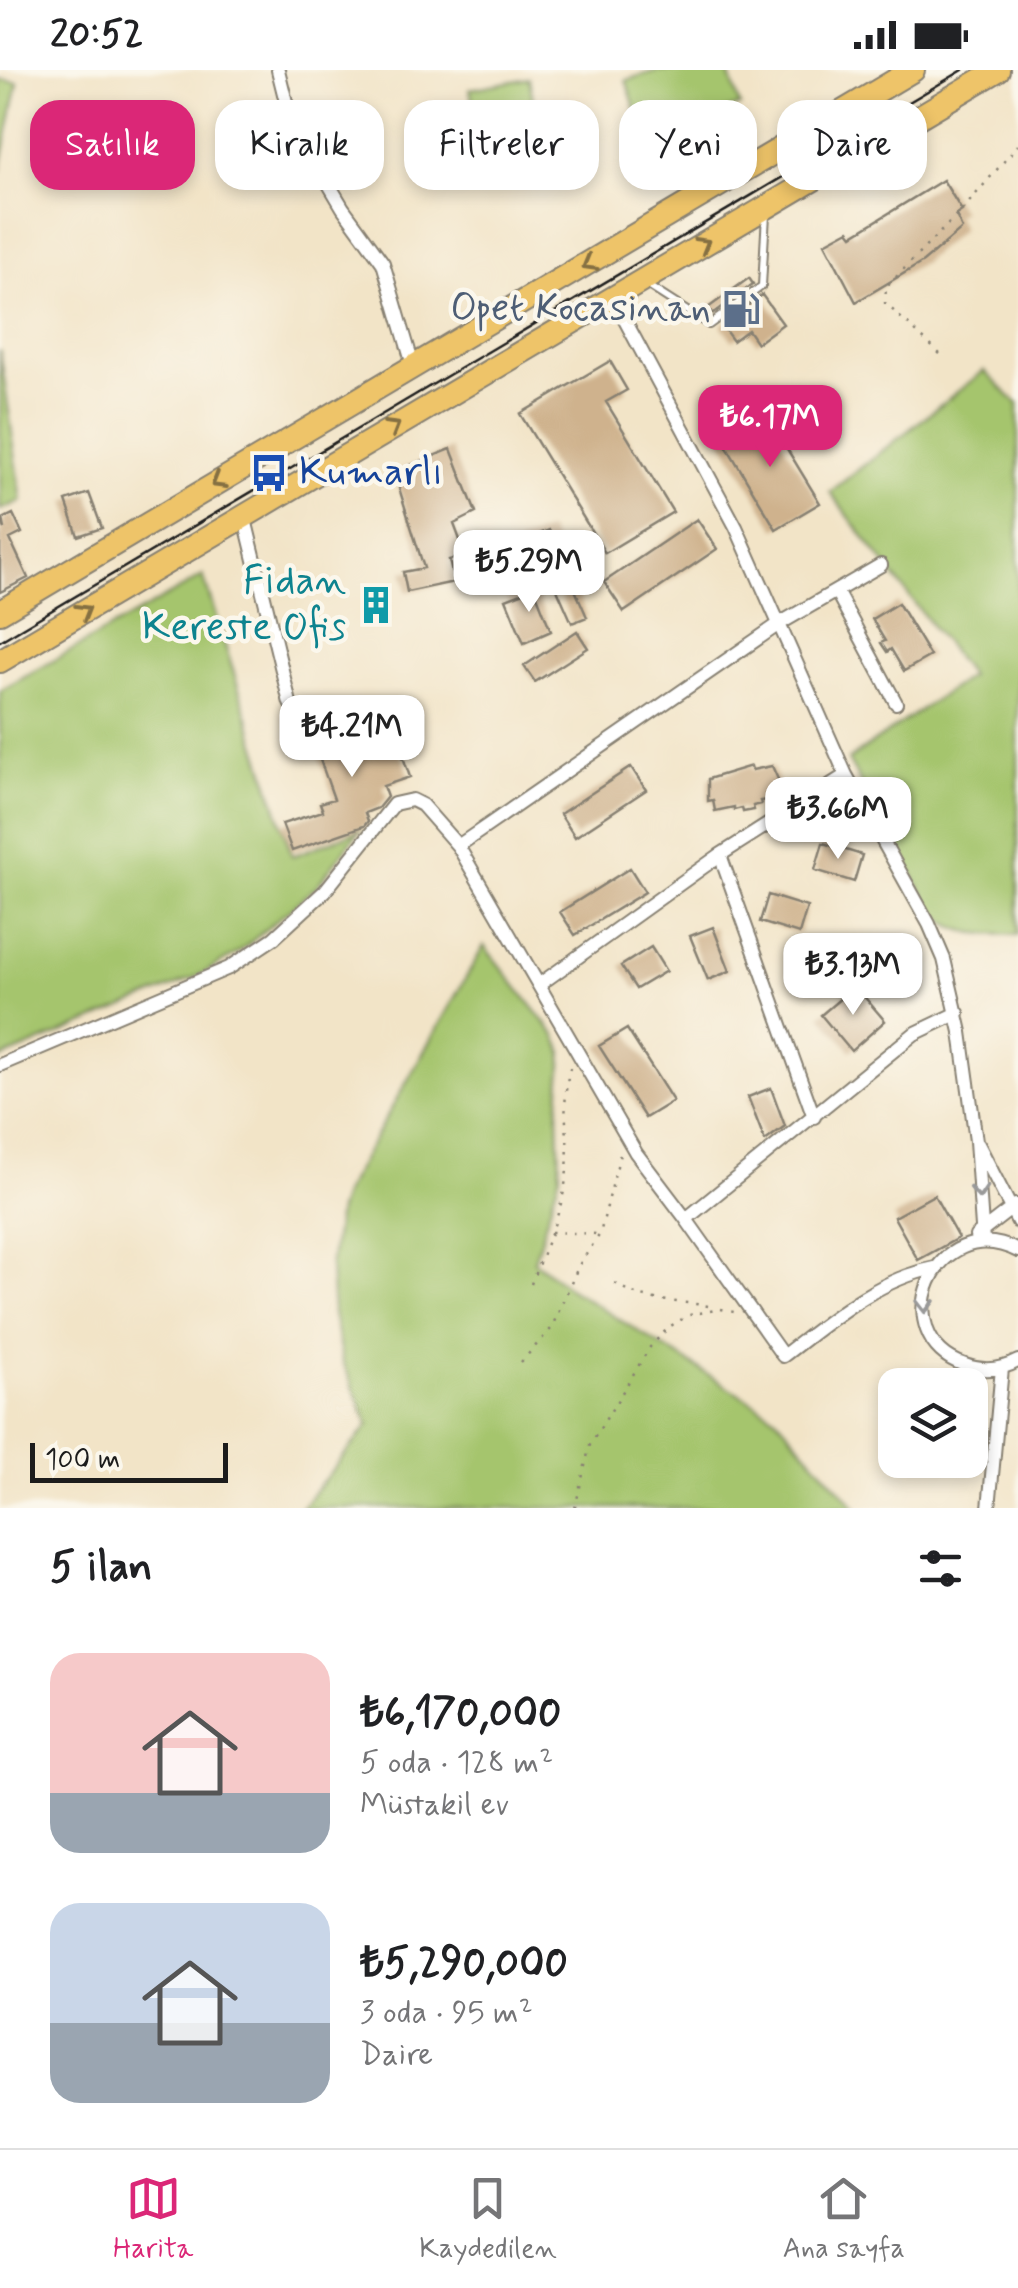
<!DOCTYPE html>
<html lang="tr">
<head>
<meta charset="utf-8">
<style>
  :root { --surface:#fff; --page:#f6f6f6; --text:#202124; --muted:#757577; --line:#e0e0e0; --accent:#db2777 }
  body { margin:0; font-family:Mynerve,sans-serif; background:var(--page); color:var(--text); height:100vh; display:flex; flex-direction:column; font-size:38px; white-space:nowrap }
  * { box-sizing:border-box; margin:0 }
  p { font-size:32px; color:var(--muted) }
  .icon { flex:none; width:55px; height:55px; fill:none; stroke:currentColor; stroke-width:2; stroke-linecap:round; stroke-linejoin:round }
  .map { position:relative; height:1438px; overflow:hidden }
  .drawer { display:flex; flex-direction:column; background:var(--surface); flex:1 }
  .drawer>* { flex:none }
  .hud { position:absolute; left:30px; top:30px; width:960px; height:90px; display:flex; gap:20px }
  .controls { position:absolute; left:878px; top:1298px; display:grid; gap:20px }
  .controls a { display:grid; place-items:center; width:110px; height:110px; border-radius:20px; background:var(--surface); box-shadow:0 5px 15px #0003; font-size:50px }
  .scale { position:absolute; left:30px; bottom:25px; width:198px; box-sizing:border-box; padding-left:10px; border:5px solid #1c1c1c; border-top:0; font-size:28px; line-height:35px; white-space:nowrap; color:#1c1c1c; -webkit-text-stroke:8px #fbf7ec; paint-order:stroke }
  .price { position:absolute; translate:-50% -85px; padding:0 22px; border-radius:20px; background:#fff; color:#222; font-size:32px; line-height:65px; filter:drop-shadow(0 2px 5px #0008) }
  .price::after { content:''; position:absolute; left:50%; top:60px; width:30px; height:22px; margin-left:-15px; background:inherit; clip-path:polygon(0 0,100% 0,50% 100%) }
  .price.on { background:var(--accent); color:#fff }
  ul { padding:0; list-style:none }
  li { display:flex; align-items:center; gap:30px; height:250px; padding:0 50px }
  li span { display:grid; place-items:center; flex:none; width:280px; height:200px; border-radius:30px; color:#555 }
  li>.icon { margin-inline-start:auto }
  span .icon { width:120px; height:120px; fill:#fffc; stroke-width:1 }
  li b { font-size:42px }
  h2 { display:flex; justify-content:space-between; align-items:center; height:120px; padding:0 50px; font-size:42px }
  .tag { padding:0 35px; border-radius:30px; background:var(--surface); box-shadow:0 5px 15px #0003; font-size:35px; line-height:90px }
  .tag.on { background:var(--accent); color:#fff }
  .status { display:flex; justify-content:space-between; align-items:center; height:70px; padding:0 50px; background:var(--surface); direction:ltr }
  .status svg { height:28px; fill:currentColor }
  .tabs { display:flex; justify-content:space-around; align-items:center; height:140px; border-top:2px solid var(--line); background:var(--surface); font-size:28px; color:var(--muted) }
  .tabs a { display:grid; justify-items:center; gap:5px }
  .tabs .on { color:var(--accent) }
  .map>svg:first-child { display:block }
</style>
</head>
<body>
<div class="status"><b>20:52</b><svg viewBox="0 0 49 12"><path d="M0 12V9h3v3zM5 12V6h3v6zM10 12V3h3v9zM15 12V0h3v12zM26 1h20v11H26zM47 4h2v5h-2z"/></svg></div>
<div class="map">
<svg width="1018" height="1438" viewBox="0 0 1018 1438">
  <rect width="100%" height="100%" fill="#fbf7ec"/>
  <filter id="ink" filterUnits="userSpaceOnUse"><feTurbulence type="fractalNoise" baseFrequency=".01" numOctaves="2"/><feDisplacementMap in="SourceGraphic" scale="20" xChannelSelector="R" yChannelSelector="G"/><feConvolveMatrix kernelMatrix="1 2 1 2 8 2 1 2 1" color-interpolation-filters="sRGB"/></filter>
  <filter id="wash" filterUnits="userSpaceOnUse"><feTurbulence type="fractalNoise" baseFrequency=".0048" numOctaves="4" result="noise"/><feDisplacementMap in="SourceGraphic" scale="40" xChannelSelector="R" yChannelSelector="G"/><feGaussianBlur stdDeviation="2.25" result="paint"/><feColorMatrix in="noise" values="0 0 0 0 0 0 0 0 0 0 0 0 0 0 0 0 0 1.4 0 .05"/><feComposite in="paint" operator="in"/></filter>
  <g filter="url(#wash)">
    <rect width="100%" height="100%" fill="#f2e4c7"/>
    <path fill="#a5c56d" stroke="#607044" stroke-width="2.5" d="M659 0H728L740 36 644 65 626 10Z
      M529 8 546 101 486 111 470 19Z
      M0 10 18 12 0 101Z
      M0 280 22 431 0 440Z
      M984 301 1018 334V865C984 864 952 868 930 836L848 690 970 606 830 422Z
      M203 506 292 786 360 760 317 816 238 883 194 908 0 989V621Z
      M484 876 556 966 563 982 558 1046 560 1104 534 1191 570 1219 775 1346 856 1438H301L369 1355 342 1290 333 1244 330 1197 338 1140 344 1122Z"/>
    <g id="blocks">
      <path fill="#cfb28d" d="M943 110 962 141 956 145 962 159 923 192 856 232 825 173 849 160 853 165Z
        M749 208 753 214 713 244 708 238Z
        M762 225 783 254 757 273 748 260 733 271 721 255Z
        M610 291 627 320 606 332 673 442 605 483 520 344Z
        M764 341 820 433 776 459 721 367Z
        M451 379 476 443 454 454 466 486 449 490 454 512 407 522 403 502 424 498 394 402Z
        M89 423 102 458 78 466 66 431Z
        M13 444 22 463 10 469 28 508 0 522V449L5 459 3 449Z
        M697 449 717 479 624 542 604 512Z
        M549 460 587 547 572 553 543 487 490 506 483 487Z
        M534 518 551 561 524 573 506 529Z
        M379 522 384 545 374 547 369 525Z
        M898 533 930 586 904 601 891 579 887 582 881 573 885 571 872 549Z
        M577 561 588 578 535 612 524 596Z
        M388 644 410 707 383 716 387 727 378 738 365 743 368 751 364 756 292 781 282 754 323 741 320 733 334 729 313 670Z
        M751 696 752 700 772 696 781 716 776 717 778 728 760 731 761 734 753 736 754 740 743 742 742 738 734 740V737L715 741 713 730 708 731V709Z
        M631 697 646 720 575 767 560 744Z
        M823 773 862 785 854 812 815 800Z
        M630 798 645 822 575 865 560 842Z
        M768 825 807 837 799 864 760 852Z
        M713 857 730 901 708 910 690 866Z
        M651 877 666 901 636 919 621 896Z
        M855 916 885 951 851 981 821 945Z
        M627 959 673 1031 645 1048 599 976Z
        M771 1018 785 1056 765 1071 748 1027Z
        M934 1125 958 1168 918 1190 894 1147Z"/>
    </g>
  </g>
  <g filter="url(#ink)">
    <use href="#blocks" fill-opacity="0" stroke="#878072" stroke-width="2.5"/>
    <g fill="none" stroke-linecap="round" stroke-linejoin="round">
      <g stroke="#878072" stroke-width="10">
        <path id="lane" d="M645 214 709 255 762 216 766 144"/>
      </g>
      <g stroke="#878072" stroke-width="16">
        <path id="street" d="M278 0 286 32 311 84 343 138 383 193 413 295
          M613 228 736 457 846 705 929 854 944 889 961 962 976 1071 983 1172
          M244 445 290 633
          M836 521 896 633
          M458 776 779 554 881 495
          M720 785 814 1047
          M540 914 720 785 846 705
          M0 995 229 898 274 868 325 821 394 734 412 730 422 735 458 776 636 1083 686 1149
          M978 1074 1018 1152
          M976 1166 1016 1135
          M1018 1181C934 1139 883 1267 965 1295 983 1302 1001 1300 1018 1291
          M935 1198C877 1209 829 1251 783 1286L686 1149 914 964 958 943
          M989 1438 1002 1298"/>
      </g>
      <g stroke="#878072" stroke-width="26">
        <path id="highway" d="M0 542C304 361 610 183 913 0
          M0 591 998 0"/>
      </g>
      <path stroke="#878072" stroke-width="2.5" stroke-dasharray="2.5 8" stroke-linecap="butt" d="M940 284 885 233 886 217 964 138 1018 75
        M551 1162 598 1164
        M615 1213C646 1235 678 1229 713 1237
        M531 1214C543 1180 562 1144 566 1108 572 1068 559 1041 570 998
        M721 1239 738 1243
        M521 1292 551 1259 579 1195 600 1164 621 1080
        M575 1438 590 1375 650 1277 669 1257 689 1245 720 1239"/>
      <use href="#lane" stroke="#fff" stroke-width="6"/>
      <use href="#street" stroke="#fff" stroke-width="12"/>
      <use href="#highway" stroke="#eec469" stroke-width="22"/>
      <path stroke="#1c1c1c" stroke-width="2.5" d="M0 571 963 0"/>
    </g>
    <defs><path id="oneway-chevron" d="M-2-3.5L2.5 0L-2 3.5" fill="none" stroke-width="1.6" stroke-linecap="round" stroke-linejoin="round" transform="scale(2.5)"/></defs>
    <g stroke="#857042">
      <use href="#oneway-chevron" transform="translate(703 174) rotate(-30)"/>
      <use href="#oneway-chevron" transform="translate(589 194) rotate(150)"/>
      <use href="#oneway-chevron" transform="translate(393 357) rotate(-31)"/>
      <use href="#oneway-chevron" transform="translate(218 412) rotate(149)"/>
      <use href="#oneway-chevron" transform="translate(84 541) rotate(-31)"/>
    </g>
    <g stroke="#999">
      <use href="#oneway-chevron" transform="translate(979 1122) rotate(86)"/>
      <use href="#oneway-chevron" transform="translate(925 1236) rotate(90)"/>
    </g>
  </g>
  <defs>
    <g id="fuel-bare" transform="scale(3)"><path d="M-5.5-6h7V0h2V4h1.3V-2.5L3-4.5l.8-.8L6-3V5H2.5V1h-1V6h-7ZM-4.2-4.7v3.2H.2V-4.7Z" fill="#5c6f8a" stroke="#fbf7ec" stroke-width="2.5" paint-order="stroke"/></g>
    <g id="bus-bare" transform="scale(3)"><path d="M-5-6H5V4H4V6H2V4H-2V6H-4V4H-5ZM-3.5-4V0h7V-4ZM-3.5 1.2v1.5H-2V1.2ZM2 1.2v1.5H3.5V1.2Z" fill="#1a4fb4" stroke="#fbf7ec" stroke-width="2.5" paint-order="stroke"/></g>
    <g id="building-bare" transform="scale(3)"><path d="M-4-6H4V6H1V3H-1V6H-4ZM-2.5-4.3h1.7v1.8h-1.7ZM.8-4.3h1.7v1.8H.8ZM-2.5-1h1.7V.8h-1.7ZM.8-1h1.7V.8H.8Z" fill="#0f9aa8" stroke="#fbf7ec" stroke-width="2.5" paint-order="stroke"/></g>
  </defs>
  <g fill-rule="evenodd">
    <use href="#fuel-bare" x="741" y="239"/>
    <use href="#bus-bare" x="269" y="403"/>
    <use href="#building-bare" x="376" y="535"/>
  </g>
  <g text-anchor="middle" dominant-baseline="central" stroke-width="9" stroke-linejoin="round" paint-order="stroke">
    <g font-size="40" fill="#4e5e75" stroke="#fbf7ec" text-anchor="end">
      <text x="711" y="239">Opet Kocasinan</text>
    </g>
    <g font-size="40" fill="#164399" stroke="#fbf7ec" text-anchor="start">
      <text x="299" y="403">Kumarlı</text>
    </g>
    <g font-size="40" fill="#0d838f" stroke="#fbf7ec" text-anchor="end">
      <text x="346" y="512">Fidan<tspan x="346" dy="46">Kereste Ofis</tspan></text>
    </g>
  </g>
</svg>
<div class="controls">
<a><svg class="icon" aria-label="layers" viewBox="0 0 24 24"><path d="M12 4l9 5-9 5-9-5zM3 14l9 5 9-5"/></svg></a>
</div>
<div class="scale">100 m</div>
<b class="price on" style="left:770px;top:400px">₺6.17M</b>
<b class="price" style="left:529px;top:545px">₺5.29M</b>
<b class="price" style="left:352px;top:710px">₺4.21M</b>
<b class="price" style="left:838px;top:792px">₺3.66M</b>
<b class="price" style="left:853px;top:948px">₺3.13M</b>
<div class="hud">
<a class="tag on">Satılık</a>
<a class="tag">Kiralık</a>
<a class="tag">Filtreler</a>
<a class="tag">Yeni</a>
<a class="tag">Daire</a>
</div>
</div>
<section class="drawer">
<h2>5 ilan<svg class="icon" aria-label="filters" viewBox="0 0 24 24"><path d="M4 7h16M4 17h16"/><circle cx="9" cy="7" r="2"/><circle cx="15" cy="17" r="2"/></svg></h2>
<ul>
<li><span style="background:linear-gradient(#f6c9c9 70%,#9aa5b1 0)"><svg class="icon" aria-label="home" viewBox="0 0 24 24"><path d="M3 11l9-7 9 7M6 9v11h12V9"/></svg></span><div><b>₺6,170,000</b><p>5 oda · 128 m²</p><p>Müstakil ev</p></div></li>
<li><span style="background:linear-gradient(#c9d6e8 60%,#9aa5b1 0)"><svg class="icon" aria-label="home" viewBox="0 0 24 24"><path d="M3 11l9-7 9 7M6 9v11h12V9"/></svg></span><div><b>₺5,290,000</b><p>3 oda · 95 m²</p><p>Daire</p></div></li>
</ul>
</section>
<nav class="tabs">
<a class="on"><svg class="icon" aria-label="map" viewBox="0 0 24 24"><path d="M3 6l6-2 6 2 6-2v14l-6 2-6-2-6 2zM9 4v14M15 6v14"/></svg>Harita</a>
<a><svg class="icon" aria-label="saved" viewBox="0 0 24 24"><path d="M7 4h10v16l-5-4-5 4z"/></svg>Kaydedilen</a>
<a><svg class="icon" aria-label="home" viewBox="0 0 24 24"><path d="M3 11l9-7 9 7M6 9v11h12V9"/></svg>Ana sayfa</a>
</nav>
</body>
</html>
